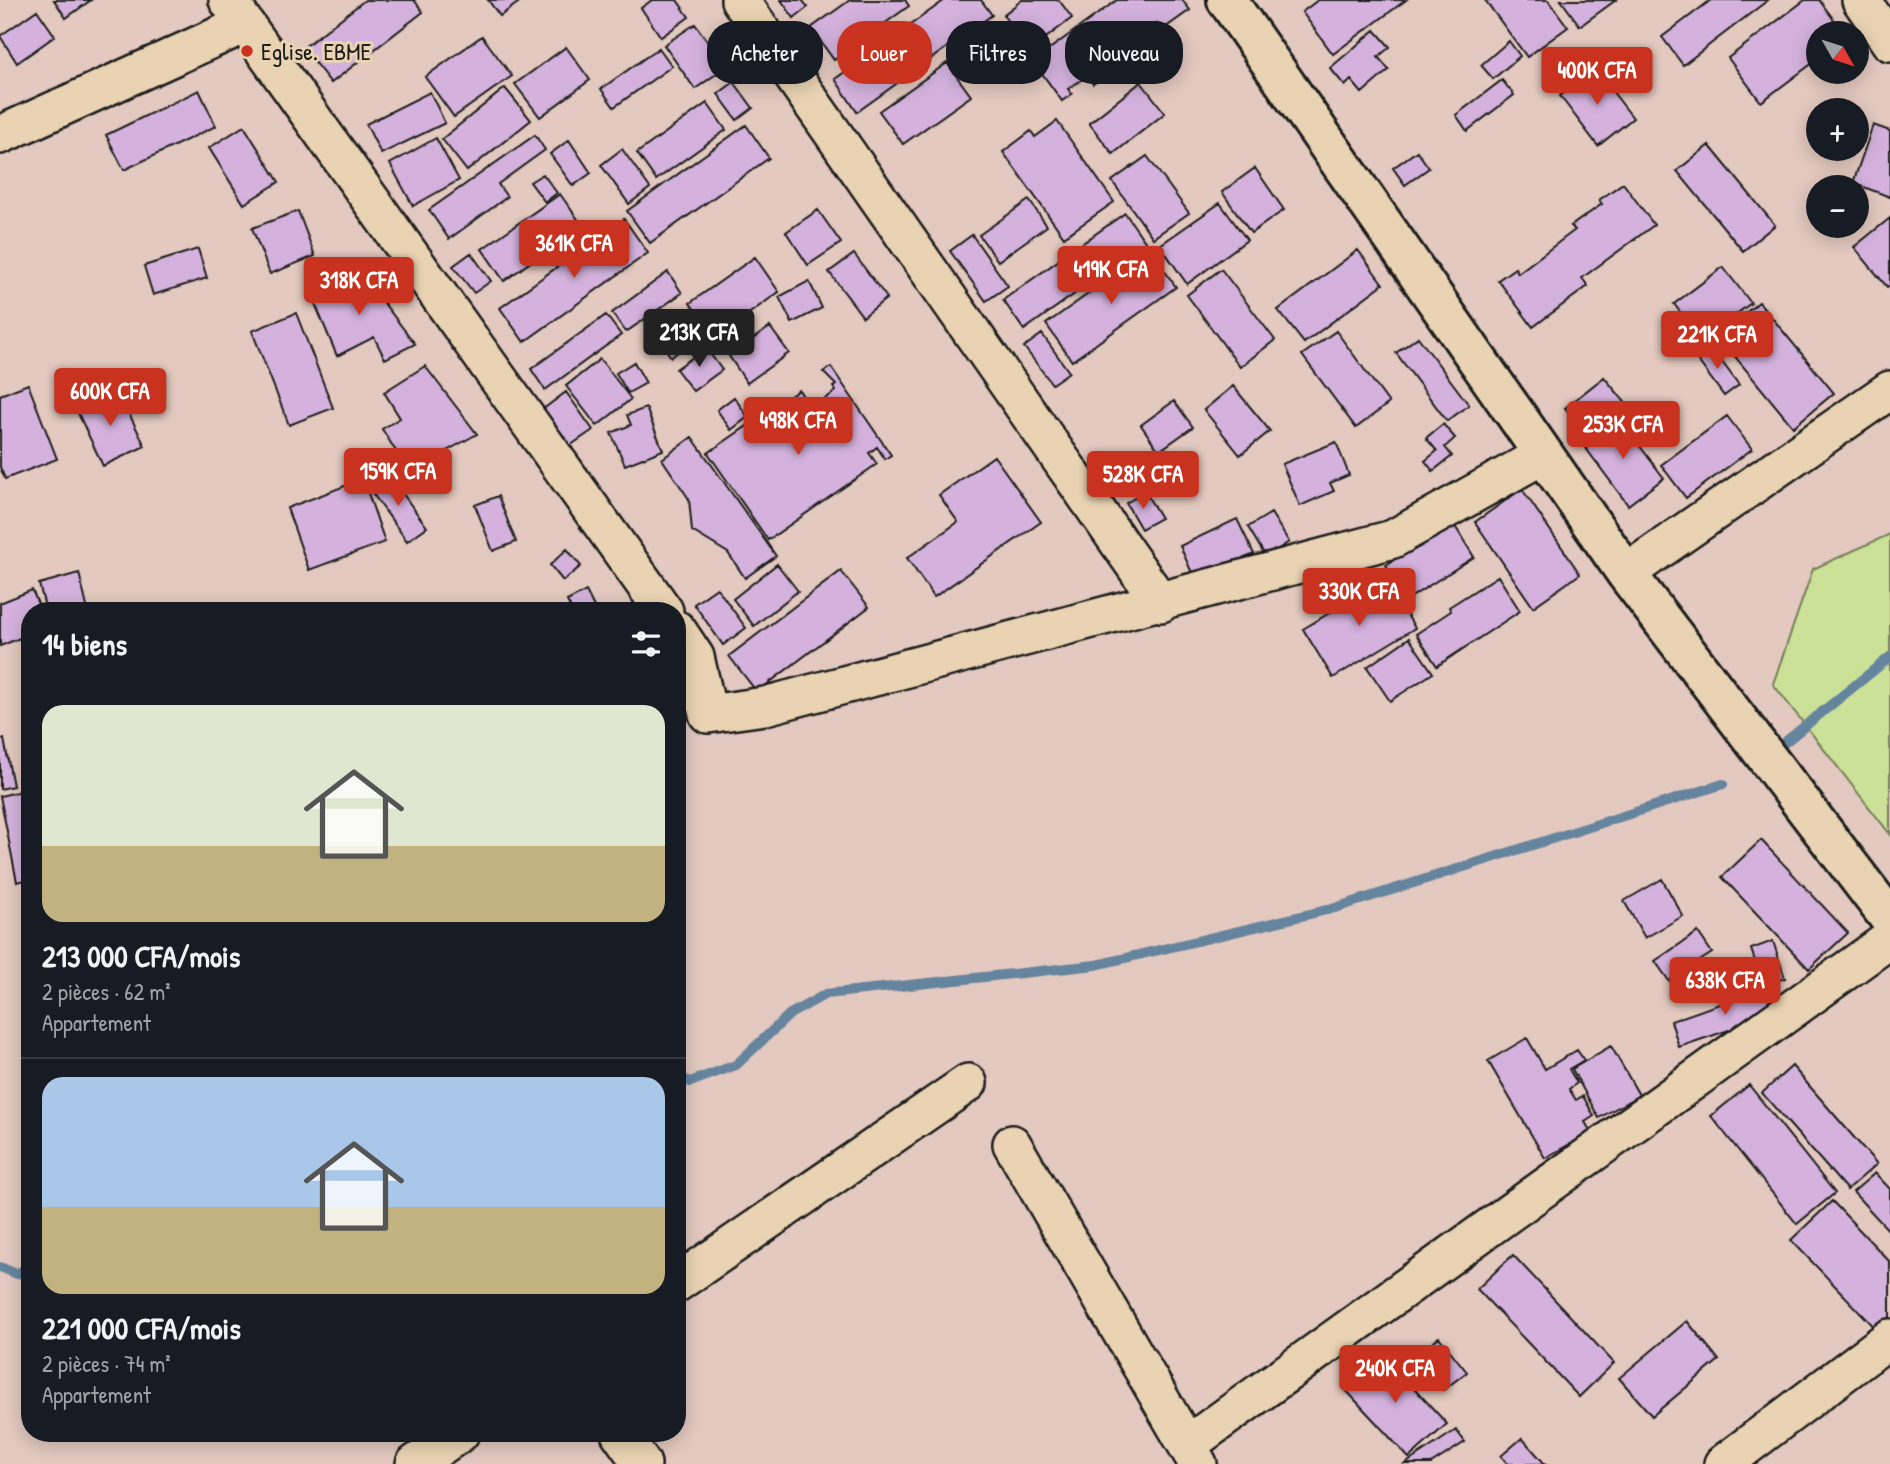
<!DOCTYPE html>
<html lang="fr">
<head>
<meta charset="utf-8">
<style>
  :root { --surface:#171b24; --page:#20242c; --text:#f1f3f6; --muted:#9ea1a6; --line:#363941; --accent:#c8321e }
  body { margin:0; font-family:"Patrick Hand",sans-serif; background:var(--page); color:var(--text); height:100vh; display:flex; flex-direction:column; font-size:26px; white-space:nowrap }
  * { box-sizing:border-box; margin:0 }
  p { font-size:23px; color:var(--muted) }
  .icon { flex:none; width:38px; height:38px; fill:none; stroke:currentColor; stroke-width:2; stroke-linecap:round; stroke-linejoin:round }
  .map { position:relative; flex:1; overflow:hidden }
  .sheet { position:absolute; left:21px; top:602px; width:665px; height:840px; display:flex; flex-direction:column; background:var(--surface); border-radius:28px; box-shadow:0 4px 18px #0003 }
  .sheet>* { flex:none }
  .guide { position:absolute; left:707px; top:21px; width:665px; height:63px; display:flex; gap:14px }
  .needle { width:46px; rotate:129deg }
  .tools { position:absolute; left:1806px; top:21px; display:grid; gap:14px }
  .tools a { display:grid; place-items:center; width:63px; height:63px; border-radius:50%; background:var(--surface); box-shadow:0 4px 18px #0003; font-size:35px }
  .price { position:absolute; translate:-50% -60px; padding:0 16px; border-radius:7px; background:var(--accent); color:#fff; font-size:23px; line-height:46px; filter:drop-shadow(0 2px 4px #0008) }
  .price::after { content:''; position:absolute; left:50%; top:42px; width:21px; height:16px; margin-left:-10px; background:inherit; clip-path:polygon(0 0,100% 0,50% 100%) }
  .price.on { background:#222; color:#fff }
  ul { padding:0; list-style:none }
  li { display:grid; align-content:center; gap:14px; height:371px; padding:0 21px }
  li+li { border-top:2px solid var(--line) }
  li span { display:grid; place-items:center; height:217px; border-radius:21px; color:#555 }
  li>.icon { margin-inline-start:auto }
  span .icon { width:126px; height:126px; fill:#fffc; stroke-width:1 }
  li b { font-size:30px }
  h2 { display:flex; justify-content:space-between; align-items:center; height:84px; padding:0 21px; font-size:30px }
  .pill { padding:0 24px; border-radius:28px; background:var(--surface); box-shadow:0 4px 18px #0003; font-size:24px; line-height:63px }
  .pill.on { background:var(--accent); color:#fff }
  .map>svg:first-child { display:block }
</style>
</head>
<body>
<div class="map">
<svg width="1890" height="1464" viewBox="0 0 1890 1464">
  <rect width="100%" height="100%" fill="#e3c9bf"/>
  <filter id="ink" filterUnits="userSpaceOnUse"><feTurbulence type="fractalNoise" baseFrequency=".0143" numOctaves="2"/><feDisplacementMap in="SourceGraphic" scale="14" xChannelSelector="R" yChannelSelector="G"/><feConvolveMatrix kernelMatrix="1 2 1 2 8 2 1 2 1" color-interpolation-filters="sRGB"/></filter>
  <g filter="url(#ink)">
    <path fill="#cbe197" stroke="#747e5a" stroke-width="2" d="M1890 534V834L1773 684 1813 569Z"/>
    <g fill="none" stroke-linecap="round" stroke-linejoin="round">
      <path stroke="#65849e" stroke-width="10" d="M1784 743 1890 657
        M677 1076 690 1082 736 1065 790 1014 826 994 1096 965 1335 908 1723 784
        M0 1267 17 1274 30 1265"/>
    </g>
    <path fill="#d4b2dd" stroke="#1c1c1c" stroke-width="2" d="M54 0H91L66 18Z
      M365 0H414L423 12 331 83 303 48Z
      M488 0H522L500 16Z
      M652 0H677L689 17 661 37 641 8Z
      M781 0H802L808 7 794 18Z
      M850 0H905L909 6 834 60 811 28Z
      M945 0H981L992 15 857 112 835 79Z
      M1022 0H1059L1072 18 1030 50 1003 15Z
      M1117 0H1182L1190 10 1162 30 1157 23 1140 35 1145 41 1124 56 1119 50 1103 62 1110 72 1093 84 1087 76 1068 89 1072 94 1062 101 1033 61Z
      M1318 0H1406L1333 54 1302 12Z
      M1485 0H1548L1568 27 1527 57Z
      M1561 0H1616L1580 26Z
      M1711 0H1768L1683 65 1662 37Z
      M1805 0H1819L1844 33H1818V59L1761 102 1728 58Z
      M37 10 55 36 17 63 0 36Z
      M695 24 726 67 695 89 664 45Z
      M1375 30 1390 47 1378 57 1389 70 1362 93 1351 80 1345 86 1330 68Z
      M482 36 512 76 454 117 425 77Z
      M1509 41 1520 56 1493 79 1481 65Z
      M566 47 590 80 540 117 515 84Z
      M659 48 672 66 614 107 601 89Z
      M947 63 971 96 903 144 879 111Z
      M1595 69 1633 118 1598 146 1560 96Z
      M1502 80 1514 95 1467 131 1456 115Z
      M734 82 753 108 737 120 718 94Z
      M1141 82 1165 113 1113 154 1089 123Z
      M505 88 531 120 467 171 442 139Z
      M199 90 216 126 124 170 106 135Z
      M430 92 445 123 381 154 366 124Z
      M707 103 726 130 656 180 637 153Z
      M1057 121 1114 202 1064 237 1003 152 1031 131 1035 137Z
      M746 125 769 158 650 243 627 211Z
      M1873 125 1890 131V197L1853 183Z
      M244 126 279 182 244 204 209 148Z
      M535 135 545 150 498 184 507 197 449 239 429 210Z
      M436 138 459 180 413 206 390 164Z
      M569 140 591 173 573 186 550 154Z
      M1709 145 1775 225 1743 251 1677 171Z
      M622 149 650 188 629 204 601 165Z
      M1417 151 1429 168 1405 185 1393 168Z
      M1147 156 1189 213 1153 238 1112 181Z
      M1255 168 1284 210 1251 233 1222 192Z
      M543 174 557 193 545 202 530 182Z
      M1623 183 1654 225 1582 278 1588 286 1533 327 1498 280 1515 268 1518 273 1575 230 1571 226 1602 204 1599 200Z
      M560 194 582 225 504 281 482 249Z
      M1029 200 1047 226 998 261 979 235Z
      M1220 203 1247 240 1187 284 1160 245Z
      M818 210 841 243 808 265 786 232Z
      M298 211 315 256 270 274 252 228Z
      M1125 213 1146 243 1024 330 1003 300Z
      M1890 218V285L1887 287 1854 247Z
      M624 219 648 253 524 342 500 308Z
      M972 235 1008 286 986 301 950 251Z
      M198 249 207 278 153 295 144 266Z
      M1150 250 1176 287 1072 361 1046 324Z
      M1358 250 1383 284 1304 343 1278 310Z
      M471 253 491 281 474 293 453 266Z
      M854 254 887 298 863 317 829 272Z
      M755 257 779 292 715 338 690 303Z
      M1723 267 1751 303 1702 340 1674 304Z
      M1221 269 1275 340 1240 367 1187 295Z
      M360 272 415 344 385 359 374 337 337 356 311 294Z
      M668 272 682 293 626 332 612 313Z
      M809 281 822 308 792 323 779 297Z
      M1759 302 1834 393 1793 427 1718 336Z
      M296 313 333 408 289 425 252 331Z
      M606 315 621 335 545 390 531 369Z
      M676 321 691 342 671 357 656 335Z
      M770 327 789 353 747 383 729 356Z
      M1336 331 1389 403 1356 428 1302 355Z
      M1042 334 1069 372 1052 384 1024 347Z
      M1418 337 1469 405 1447 421 1396 353Z
      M1711 347 1739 385 1724 396 1696 358Z
      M706 348 722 370 693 391 676 369Z
      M600 359 631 399 597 426 566 386Z
      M634 362 646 383 628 393 616 373Z
      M425 366 477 434 409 472 382 429 400 418 384 392Z
      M831 367 891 455 885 459 877 447 869 453 877 464 768 540 708 453 799 390 811 409 836 391 833 387 836 385 823 372Z
      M1604 377 1625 402 1586 434 1565 408Z
      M28 384 57 459 5 479 0 467V395Z
      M1233 386 1270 431 1240 455 1204 410Z
      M117 389 145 446 103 466 76 409Z
      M566 392 593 430 568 447 542 410Z
      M734 397 748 417 731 430 717 410Z
      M1174 401 1193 427 1159 451 1141 425Z
      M646 408 663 450 625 465 611 433 631 425 627 415Z
      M1617 416 1664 478 1628 505 1582 443Z
      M1727 416 1752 449 1686 498 1661 465Z
      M1443 424 1455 438 1445 447 1452 456 1433 471 1425 461 1437 451 1426 438Z
      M692 437 776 556 745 578 728 553 692 531 689 499 662 459Z
      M1336 442 1349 475 1330 483 1334 491 1300 506 1282 464Z
      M994 456 1041 522 934 597 907 558 958 522 939 495Z
      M389 475 427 527 407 541 370 490Z
      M363 479 385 542 309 570 287 508Z
      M1522 489 1580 574 1533 607 1475 522Z
      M1145 492 1161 518 1141 529 1126 503Z
      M498 496 516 542 493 551 475 505Z
      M1271 513 1289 542 1266 557 1248 527Z
      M1237 519 1254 554 1196 582 1180 546Z
      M1453 523 1474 557 1408 599 1386 565Z
      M567 549 581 566 563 581 550 565Z
      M777 564 798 591 754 626 733 599Z
      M841 571 869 607 757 692 729 656Z
      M79 573 88 611H46L39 584Z
      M1498 576 1520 611 1437 666 1416 634 1451 611 1449 607Z
      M1385 579 1415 628 1333 678 1303 629Z
      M717 588 746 628 723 645 694 604Z
      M32 590 41 611H30V634L0 646V603Z
      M586 591 596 611H572L567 601Z
      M502 603 504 611H485V610Z
      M1409 638 1433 673 1390 701 1367 667Z
      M0 739H4L13 786 0 789Z
      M30 789V879L17 882 0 796Z
      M1761 840 1848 933 1809 969 1722 877Z
      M1662 879 1683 916 1645 938 1624 901Z
      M1698 932 1712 953 1669 981 1655 961Z
      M1773 941 1785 978 1763 985 1751 949Z
      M1770 986 1779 1013 1679 1047 1671 1021Z
      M1527 1038 1545 1069 1577 1050 1584 1060 1569 1069 1577 1083 1569 1089 1576 1100 1583 1096 1594 1116 1585 1122 1591 1132 1545 1158 1488 1061Z
      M1611 1046 1639 1095 1599 1118 1572 1069Z
      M1792 1066 1877 1164 1847 1190 1762 1093Z
      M1749 1085 1835 1193 1797 1224 1711 1116Z
      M1875 1173 1890 1189V1232L1853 1192Z
      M1832 1201 1890 1262V1334L1886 1339 1791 1240Z
      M1513 1255 1614 1363 1579 1397 1477 1289Z
      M1687 1321 1719 1360 1652 1416 1619 1378Z
      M1439 1337 1467 1372 1443 1390 1416 1355Z
      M1381 1352 1447 1424 1409 1458 1343 1387Z
      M1456 1430 1465 1442 1431 1464H1405Z
      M1522 1438 1545 1464H1508L1501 1456Z"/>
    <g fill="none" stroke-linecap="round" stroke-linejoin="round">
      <g stroke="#1c1c1c" stroke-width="42">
        <path id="minor" d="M228 0 664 611
          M740 0 1161 603
          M1861 0 1890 42
          M0 135 245 24
          M1626 573 1890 390
          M677 630 695 657 708 714 765 706 1393 539 1543 455
          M1012 1144 1198 1464
          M677 1283 968 1083
          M620 1433 642 1464
          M1187 1445 1890 939
          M415 1464 460 1433
          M1723 1464 1890 1338"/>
      </g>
      <g stroke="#1c1c1c" stroke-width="44">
        <path id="tertiary" d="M1227 0 1626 573 1890 919"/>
      </g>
      <use href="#minor" stroke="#e9d3b2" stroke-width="37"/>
      <use href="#tertiary" stroke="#e9d3b2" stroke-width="38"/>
    </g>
  </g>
  <circle fill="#c8321e" stroke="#e9d3b2" stroke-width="2.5" cx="247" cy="51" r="7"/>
  <g text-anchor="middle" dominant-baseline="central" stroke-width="6" stroke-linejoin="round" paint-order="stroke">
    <g font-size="24" fill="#1c1c1c" stroke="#e9d3b2" text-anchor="start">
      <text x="261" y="51">Eglise. EBME</text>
    </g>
  </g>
</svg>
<div class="tools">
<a><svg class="needle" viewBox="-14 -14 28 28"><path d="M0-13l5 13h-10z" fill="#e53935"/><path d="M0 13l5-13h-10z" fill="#9ea1a6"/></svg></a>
<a>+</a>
<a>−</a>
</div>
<b class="price" style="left:1597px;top:107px">400K CFA</b>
<b class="price" style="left:574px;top:280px">361K CFA</b>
<b class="price" style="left:1111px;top:306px">419K CFA</b>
<b class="price" style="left:359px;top:317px">318K CFA</b>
<b class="price on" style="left:699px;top:369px">213K CFA</b>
<b class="price" style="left:1717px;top:371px">221K CFA</b>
<b class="price" style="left:110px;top:428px">600K CFA</b>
<b class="price" style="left:798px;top:457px">498K CFA</b>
<b class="price" style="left:1623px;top:461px">253K CFA</b>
<b class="price" style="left:398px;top:508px">159K CFA</b>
<b class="price" style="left:1143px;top:511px">528K CFA</b>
<b class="price" style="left:1359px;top:628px">330K CFA</b>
<b class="price" style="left:1725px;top:1017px">638K CFA</b>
<b class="price" style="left:1395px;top:1405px">240K CFA</b>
<div class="guide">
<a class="pill">Acheter</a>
<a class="pill on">Louer</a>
<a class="pill">Filtres</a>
<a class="pill">Nouveau</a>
</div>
<section class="sheet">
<h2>14 biens<svg class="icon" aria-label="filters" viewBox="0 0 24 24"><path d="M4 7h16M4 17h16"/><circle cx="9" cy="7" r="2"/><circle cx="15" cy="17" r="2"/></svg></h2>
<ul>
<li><span style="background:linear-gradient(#dfe7d0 65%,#c2b280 0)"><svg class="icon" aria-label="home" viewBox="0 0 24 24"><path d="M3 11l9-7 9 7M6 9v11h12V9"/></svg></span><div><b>213 000 CFA/mois</b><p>2 pièces · 62 m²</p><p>Appartement</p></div></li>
<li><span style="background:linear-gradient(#a9c7e8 60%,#c2b280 0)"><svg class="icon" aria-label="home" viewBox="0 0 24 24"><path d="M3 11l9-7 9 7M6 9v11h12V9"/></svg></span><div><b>221 000 CFA/mois</b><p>2 pièces · 74 m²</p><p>Appartement</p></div></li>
</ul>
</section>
</div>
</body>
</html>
